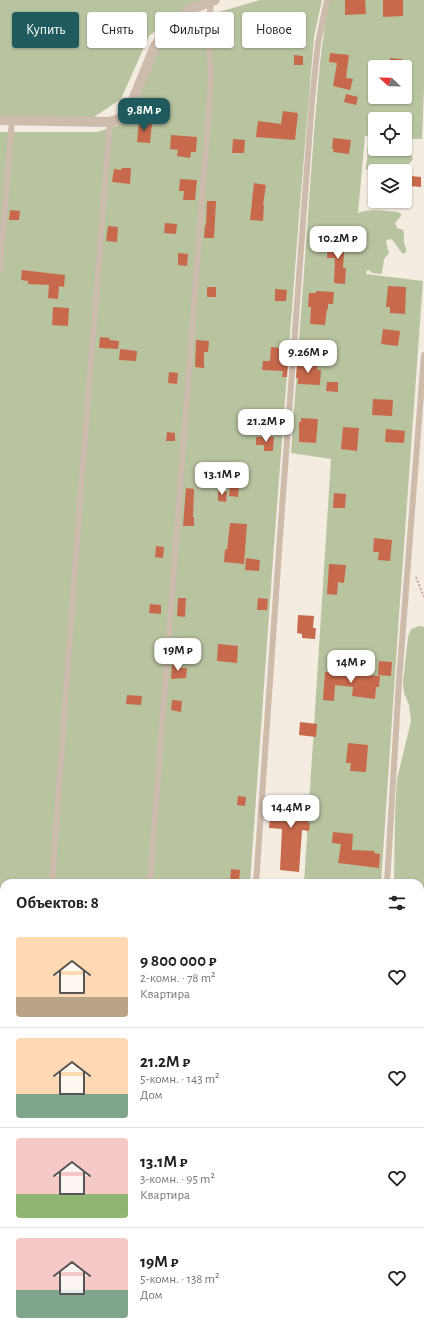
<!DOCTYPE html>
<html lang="ru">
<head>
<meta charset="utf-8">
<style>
  :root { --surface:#fff; --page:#f6f6f6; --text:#222; --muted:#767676; --line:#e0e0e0; --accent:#1f5a5e }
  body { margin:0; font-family:"Alegreya Sans",sans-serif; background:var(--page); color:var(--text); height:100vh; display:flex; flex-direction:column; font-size:15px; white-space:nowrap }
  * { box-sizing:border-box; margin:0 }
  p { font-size:13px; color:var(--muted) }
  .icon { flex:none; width:22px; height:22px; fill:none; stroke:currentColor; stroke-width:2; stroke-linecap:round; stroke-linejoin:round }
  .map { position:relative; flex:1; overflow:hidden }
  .side { position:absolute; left:0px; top:879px; width:424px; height:456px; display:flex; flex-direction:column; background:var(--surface); border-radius:12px 12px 0 0; box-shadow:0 1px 3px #0004 }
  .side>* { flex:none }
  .hud { position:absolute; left:12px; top:12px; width:400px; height:36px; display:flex; gap:8px }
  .needle { width:26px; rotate:292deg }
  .buttons { position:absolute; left:368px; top:60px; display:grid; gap:8px }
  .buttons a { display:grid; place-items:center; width:44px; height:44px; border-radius:4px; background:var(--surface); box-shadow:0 1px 3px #0004; font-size:20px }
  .price { position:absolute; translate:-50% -34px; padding:0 9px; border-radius:8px; background:#fff; color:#222; font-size:13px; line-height:26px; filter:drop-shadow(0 1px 2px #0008) }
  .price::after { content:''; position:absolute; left:50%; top:24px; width:12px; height:9px; margin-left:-6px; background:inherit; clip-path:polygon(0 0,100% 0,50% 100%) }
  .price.selected { background:var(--accent); color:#fff }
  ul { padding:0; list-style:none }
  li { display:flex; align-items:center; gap:12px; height:100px; padding:0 16px }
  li+li { border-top:1px solid var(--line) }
  li span { display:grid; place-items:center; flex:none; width:112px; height:80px; border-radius:4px; color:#555 }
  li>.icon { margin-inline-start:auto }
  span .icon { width:48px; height:48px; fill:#fffc; stroke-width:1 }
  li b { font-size:17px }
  h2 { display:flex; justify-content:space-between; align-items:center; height:48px; padding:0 16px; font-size:17px }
  .pill { padding:0 14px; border-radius:4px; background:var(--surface); box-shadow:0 1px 3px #0004; font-size:14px; line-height:36px }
  .pill.selected { background:var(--accent); color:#fff }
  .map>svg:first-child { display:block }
</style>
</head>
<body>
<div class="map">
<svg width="424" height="1335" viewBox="0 0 424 1335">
  <rect width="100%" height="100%" fill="#f4ebe1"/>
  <path fill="#b8c4a0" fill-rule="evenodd" d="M0 0H204L192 3 149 36 121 99 94 117 0 116Z
    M260 0H322L314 37 298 229 273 559 250 883H4V1331H375L393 1335H0V132H97L118 125 134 107 158 49 178 29 212 10 215 13Z
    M328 0H424V89L422 139H408L407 145 413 159 408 165 411 167V170L407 171C395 163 379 174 366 169 365 164 367 163 367 159 368 152 366 148 370 142L375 140V149H405V119H375V137L365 136 358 213C370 208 385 211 398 212L401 214V216L395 223 397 228 403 230C405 235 403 238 404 243 405 247 407 247 406 252L403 254C398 249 396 243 391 239L387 240 386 242 389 253 384 259 382 273 381 274 373 273 368 270 366 272V274L423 281 399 615 381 883H304L331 459 291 453 314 132 320 63ZM375 67H405V97H375ZM361 230 363 231 364 246 363 249 358 245H356V237L359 235Z
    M419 626 424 627V934L420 933V883H394L395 815 397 779 411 721 409 705 404 693 403 682 408 637 411 629Z
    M420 947H424V963L420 966Z"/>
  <path fill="#c8694b" d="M345 0H365L366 14 345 15Z
    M383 0H403V16L383 17Z
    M330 53 349 55 346 78 353 79 350 90 333 86 337 63 329 62Z
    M294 55 303 56V65H294Z
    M390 58 402 59V67H390Z
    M346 94 358 97 356 105 344 102Z
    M283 111 298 113 295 140 256 137 258 121 281 124Z
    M139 122 152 123 150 143 137 142Z
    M171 135 197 137 196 152H191L190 158 177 156 178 150 170 149Z
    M333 138 351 140 349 154 333 152 334 149H332Z
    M233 139 245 140 244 153H232Z
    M122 168H131L130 184 112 182 114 169 121 170Z
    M411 176 421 177V187L410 186Z
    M180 179 197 180 195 200H183L184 191H179Z
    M254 183 266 185 263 205H264L263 221 250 220Z
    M207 201H216L214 238H204L205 225H206Z
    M10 210 20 211 19 220H9Z
    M165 223 177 224 176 234 164 233Z
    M108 226 118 227 117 242 106 241Z
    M328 240 345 241 343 268H346L345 284 334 283 335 258H327Z
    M178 253 188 254 187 266 178 265Z
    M22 270 65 275 64 287 59 286 58 299 48 298 49 285 28 284V281L21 280Z
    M388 286 406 287 405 314 390 313V307H386Z
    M207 287H216V297H207Z
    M275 289 287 290 286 301H275Z
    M316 291 334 292 333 304H328V309H327L325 325 310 324 311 307H308L309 293H316Z
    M53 307 69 308 68 326 52 325Z
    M383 329 400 331 398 346 381 344Z
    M100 337 110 338 109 340 119 341 118 349 99 348Z
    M196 340 209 341 208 352H204V368L195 367Z
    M271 347 280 348 279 360 288 361 287 377H282L283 371 262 370 263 361H270Z
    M120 349 137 351 136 361 119 360Z
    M297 362 318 363 317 370H321L320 385 298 384V378H296Z
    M169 372 178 373 177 384 168 383Z
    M327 382H338V392L326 391Z
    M373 399 393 400 392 416 372 415Z
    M301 418 318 419 316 443 299 442V422H301Z
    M343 427 359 428 357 451 341 449Z
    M386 429 405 431 404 443 385 442Z
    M167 432 175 433V441H166Z
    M256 437H274L273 451H264V445H256Z
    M230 484H239L238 497 229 496Z
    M186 488 194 489 193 517H194V526H183Z
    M218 491 227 492 226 502 218 501Z
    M334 493 346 494 345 508H333Z
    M230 523 247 524 244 564 224 562 225 549 227 550Z
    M374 538 392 540 390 561 378 560 379 552H373Z
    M156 546 164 547 163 558 155 557Z
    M246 558 260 560 259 571 245 570Z
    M329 564 346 565 344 583 338 582 337 595 327 594Z
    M178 598H186L185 617 177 616Z
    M258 598 268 599 267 610H257Z
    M150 604 161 605V614L149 613Z
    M298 615 314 616 313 628H316L315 639 302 638V634L297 633Z
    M218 644 238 646 237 663 217 661Z
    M379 661 392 662 391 676 378 675Z
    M172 665H180V668H187L186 678 171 679Z
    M343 665 353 666 352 674 380 676 379 687H376L375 699 352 696 353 687 335 685 334 701 323 700 325 672 342 673Z
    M127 695 142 696 141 705 126 704Z
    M172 700 182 701 181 712 171 710Z
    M300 722 317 724 316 737 299 735Z
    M348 743 368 745 366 772 350 771 351 763H346Z
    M238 796 246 797 245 806 237 805Z
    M277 796 311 799 308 823H310L309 831 302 830 299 872 280 870 282 829 269 828 270 818H275Z
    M333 832 353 834 352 850 375 851 374 853 380 854 379 868 338 863 341 844 332 843Z
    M231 869 240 870 239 883H230Z"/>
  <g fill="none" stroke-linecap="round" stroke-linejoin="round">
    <path stroke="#b9a596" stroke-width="2" stroke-dasharray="2 2" stroke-linecap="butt" d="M416 577 424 597"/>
    <path stroke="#cdbbac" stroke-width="6" d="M0 269 12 120
      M52 883 80 501 110 122
      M150 883 210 95 211 72 208 31 211 1
      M256 883 281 522 312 100 318 43 327 0
      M387 883 399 681 424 355
      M420 939 424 940
      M0 1283 4 1284
      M383 1331 399 1335"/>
    <path stroke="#cdbbac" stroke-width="10" d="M0 120 110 122 119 119 131 105 155 46 170 26 191 9 215 0"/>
  </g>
</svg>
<div class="buttons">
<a><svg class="needle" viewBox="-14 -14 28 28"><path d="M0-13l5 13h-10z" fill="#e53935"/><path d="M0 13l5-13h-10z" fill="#767676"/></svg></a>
<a><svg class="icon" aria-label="locate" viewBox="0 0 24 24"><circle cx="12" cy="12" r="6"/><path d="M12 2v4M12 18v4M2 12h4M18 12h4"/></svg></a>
<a><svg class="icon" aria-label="layers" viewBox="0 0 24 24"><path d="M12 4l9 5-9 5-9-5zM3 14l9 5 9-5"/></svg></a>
</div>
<b class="price selected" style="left:144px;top:132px">9.8M ₽</b>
<b class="price" style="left:338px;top:260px">10.2M ₽</b>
<b class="price" style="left:308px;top:374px">9.26M ₽</b>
<b class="price" style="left:266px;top:443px">21.2M ₽</b>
<b class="price" style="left:222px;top:496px">13.1M ₽</b>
<b class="price" style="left:178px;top:672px">19M ₽</b>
<b class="price" style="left:351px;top:684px">14M ₽</b>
<b class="price" style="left:291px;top:829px">14.4M ₽</b>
<div class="hud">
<a class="pill selected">Купить</a>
<a class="pill">Снять</a>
<a class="pill">Фильтры</a>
<a class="pill">Новое</a>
</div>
<section class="side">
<h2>Объектов: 8<svg class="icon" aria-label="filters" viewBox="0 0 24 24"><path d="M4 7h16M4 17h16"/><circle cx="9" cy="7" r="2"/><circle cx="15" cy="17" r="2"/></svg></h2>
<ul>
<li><span style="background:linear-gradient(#ffd9b3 75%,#b9a48a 0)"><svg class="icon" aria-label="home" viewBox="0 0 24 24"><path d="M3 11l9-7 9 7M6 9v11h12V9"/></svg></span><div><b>9 800 000 ₽</b><p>2-комн. · 78 m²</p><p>Квартира</p></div><svg class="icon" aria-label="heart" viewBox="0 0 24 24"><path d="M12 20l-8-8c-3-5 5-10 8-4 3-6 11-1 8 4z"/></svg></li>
<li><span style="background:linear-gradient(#ffd9b3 70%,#7fa58c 0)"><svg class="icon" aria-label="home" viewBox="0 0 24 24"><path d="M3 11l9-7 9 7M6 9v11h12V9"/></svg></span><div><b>21.2M ₽</b><p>5-комн. · 143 m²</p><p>Дом</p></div><svg class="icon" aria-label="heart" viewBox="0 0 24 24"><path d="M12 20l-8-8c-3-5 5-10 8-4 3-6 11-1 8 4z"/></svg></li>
<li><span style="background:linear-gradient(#f6c9c9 70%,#8fb573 0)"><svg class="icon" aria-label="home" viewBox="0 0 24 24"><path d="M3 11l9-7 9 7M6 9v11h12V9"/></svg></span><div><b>13.1M ₽</b><p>3-комн. · 95 m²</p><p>Квартира</p></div><svg class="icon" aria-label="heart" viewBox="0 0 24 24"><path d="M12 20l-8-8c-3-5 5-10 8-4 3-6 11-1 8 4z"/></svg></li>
<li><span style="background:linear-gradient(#f6c9c9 65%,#7fa58c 0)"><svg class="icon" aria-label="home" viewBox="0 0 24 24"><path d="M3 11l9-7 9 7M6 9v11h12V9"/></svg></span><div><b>19M ₽</b><p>5-комн. · 138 m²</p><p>Дом</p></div><svg class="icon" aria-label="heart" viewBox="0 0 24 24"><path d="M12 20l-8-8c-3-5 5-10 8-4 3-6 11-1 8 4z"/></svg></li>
</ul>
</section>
</div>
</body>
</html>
